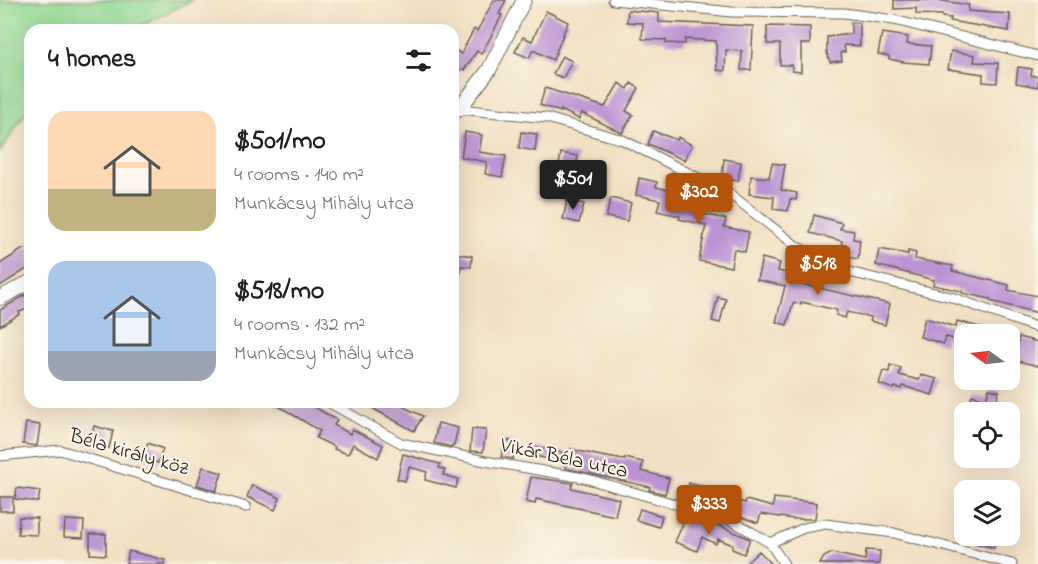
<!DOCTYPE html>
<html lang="en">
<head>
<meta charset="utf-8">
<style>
  :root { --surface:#fff; --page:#f6f6f6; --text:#202124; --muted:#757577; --accent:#b45309 }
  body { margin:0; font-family:"Indie Flower",sans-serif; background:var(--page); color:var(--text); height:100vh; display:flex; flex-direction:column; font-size:22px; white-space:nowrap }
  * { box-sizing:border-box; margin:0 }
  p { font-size:20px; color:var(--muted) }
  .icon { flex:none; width:33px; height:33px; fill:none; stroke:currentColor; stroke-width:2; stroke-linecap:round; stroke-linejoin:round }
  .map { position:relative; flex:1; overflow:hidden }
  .sheet { position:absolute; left:24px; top:24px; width:435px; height:384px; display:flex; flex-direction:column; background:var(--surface); border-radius:18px; box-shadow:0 6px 24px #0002 }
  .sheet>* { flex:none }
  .needle { width:39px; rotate:284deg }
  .buttons { position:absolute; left:954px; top:324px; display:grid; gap:12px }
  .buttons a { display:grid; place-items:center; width:66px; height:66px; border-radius:12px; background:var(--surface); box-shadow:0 6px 24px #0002; font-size:30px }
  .price { position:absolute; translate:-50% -51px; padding:0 14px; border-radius:6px; background:var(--accent); color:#fff; font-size:20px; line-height:39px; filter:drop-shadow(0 2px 3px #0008) }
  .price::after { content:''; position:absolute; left:50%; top:36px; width:18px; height:14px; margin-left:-9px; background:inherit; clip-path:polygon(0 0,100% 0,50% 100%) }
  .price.selected { background:#222; color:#fff }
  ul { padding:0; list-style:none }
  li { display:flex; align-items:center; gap:18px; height:150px; padding:0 24px }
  li span { display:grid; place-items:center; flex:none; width:168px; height:120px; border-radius:18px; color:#555 }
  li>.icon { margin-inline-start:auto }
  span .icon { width:72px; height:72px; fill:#fffc; stroke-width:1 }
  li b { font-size:26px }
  h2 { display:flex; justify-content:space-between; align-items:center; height:72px; padding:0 24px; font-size:26px }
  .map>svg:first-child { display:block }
</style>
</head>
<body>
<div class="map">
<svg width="1038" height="564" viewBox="0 0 1038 564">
  <rect width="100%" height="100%" fill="#fcf5e5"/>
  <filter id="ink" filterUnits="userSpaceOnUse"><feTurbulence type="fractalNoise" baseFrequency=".0167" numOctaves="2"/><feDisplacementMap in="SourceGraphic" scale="12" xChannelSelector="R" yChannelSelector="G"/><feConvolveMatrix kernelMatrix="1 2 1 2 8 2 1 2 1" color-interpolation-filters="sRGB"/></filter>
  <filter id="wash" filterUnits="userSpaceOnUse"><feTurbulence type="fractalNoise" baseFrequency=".008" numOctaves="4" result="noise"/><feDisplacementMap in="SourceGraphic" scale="24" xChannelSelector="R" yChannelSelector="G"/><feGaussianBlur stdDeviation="1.35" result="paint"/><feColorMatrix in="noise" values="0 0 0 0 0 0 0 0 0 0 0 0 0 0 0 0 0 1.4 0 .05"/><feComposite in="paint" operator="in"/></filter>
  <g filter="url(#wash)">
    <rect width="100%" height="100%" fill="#f2e0c2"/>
    <path fill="#93da94" stroke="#587b58" stroke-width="1.5" d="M0 0H193L133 30H30V110L25 113 0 152Z"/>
    <g id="blocks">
      <path fill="#bb93d4" d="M494 0H506L499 14 502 15 490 38 481 54 477 51 464 70 461 69 453 78V48L461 54 474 29 477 31Z
        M894 0H937L969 5 968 11 1010 14 1009 31 950 21 951 18 942 17V15L916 14V8L894 9Z
        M628 10 659 13V22L753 26 751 70H741L742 51 726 50 725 71 717 70 716 41 685 39V44L666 43V40L642 39 643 23 627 22Z
        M546 11 568 22 553 60 533 50 529 58 515 52 523 37 532 41Z
        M851 22 860 23V46L844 45 845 52H841L842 61 830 62 827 53V37L851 34Z
        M767 26 810 27V44H801V72L792 71V65H780V44H767Z
        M882 33 908 37 907 44 931 46 929 64 903 62 889 59V56L878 54Z
        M951 51 975 55 974 62 998 63 997 83 983 82V74L948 69Z
        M562 56 572 61 563 78 553 74Z
        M1018 67 1032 69 1031 75 1038 77V87L1016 83Z
        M619 83 628 89 631 83 639 88 626 111 633 115 622 133 582 113 579 119 561 110V112L540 105 545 88 605 107Z
        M653 131 677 140 678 137 692 145 684 160 648 144Z
        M465 132 482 135 479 152 506 156 502 177 485 174 487 162 461 157Z
        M521 132 537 134 535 151 519 148Z
        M561 153 578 156 575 173 585 175 582 187 567 184 569 173 558 171Z
        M724 159 741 162 738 181 722 179Z
        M772 163 785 165 781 190 797 193 796 200 790 199 788 211 773 209 774 197 749 194 751 176 769 178Z
        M639 178 657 182 656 187 678 192 676 199 700 204 698 213 726 219 724 227 749 232 745 252 734 249 731 267 699 261 706 225 679 219 680 216 657 211 660 200 636 195Z
        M611 198 631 203 627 221 606 217Z
        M567 200 584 204 579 223 563 219Z
        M814 215 842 223 840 229 854 231 853 239 860 240 858 259 840 256 842 241 810 233Z
        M30 248V267L0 286V264L23 249Z
        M879 249 908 254V251L916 253 915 259 953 266 952 271 1009 285 1008 290 1038 296V313L990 301 991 299 962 293V291L933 285 934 280 876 265Z
        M453 253 472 256 471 267 461 266 458 284 453 283Z
        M762 258 780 263 778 271 807 278 805 285 890 304 885 325 870 321 871 317 847 312 845 318 836 315 837 310 801 302V304L793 303 787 325 776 322 785 286 757 280Z
        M30 292V308L19 312 20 314 0 326V310Z
        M718 297 726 299 720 323 712 321Z
        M925 318 956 327 957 321 979 327 977 334H964V342L946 337 944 344 920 337Z
        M1019 337 1038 342V366L1014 360Z
        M890 365 901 368 899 375 919 380 921 375 937 379 932 395 903 386 902 389 895 387 894 389 879 384 883 371 889 372Z
        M989 389 999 391 996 402 1002 404 1000 412H967L972 395 986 399Z
        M272 402H306L337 420 334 425 350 434 352 429 383 445 378 458 353 444 348 454 334 449 335 447 316 438 320 431Z
        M361 402H393L423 416 414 431Z
        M26 423 40 425 37 446 23 444Z
        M438 423 458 428 454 445H452V447L434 443Z
        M94 426 113 431 109 448 101 446 100 449 89 447Z
        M472 429 486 430 483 452 470 451Z
        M505 440 517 442 513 459 501 457Z
        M148 443 163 449 158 463 142 457Z
        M537 447 568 454 570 449 601 456 625 460V458L643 462 641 471 669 478 665 494 649 490 650 487 565 468 566 463 535 456Z
        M403 454 440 464 439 468 445 470 443 475 458 479 456 488 425 480 427 472 409 467 405 481 397 479Z
        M203 467 222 473 216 491 197 485Z
        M531 477 573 483 571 488 619 499 615 516 536 499 535 504 526 502Z
        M689 483 702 487 698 503 685 500Z
        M252 485 280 498 275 510 247 497Z
        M17 488 40 491 38 502 15 499Z
        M719 495 745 503 746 500 773 507 774 498 817 503 815 519H793L761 514 758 523 715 508Z
        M0 497H13V511H0Z
        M640 509 662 516 659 527 636 520Z
        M19 517 37 518V535L18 534Z
        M686 517 707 526 709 522H711L750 539 744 554 732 549 733 545 718 539 716 544 702 537 697 551 675 542Z
        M65 520 84 521 83 538 64 537Z
        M90 534H106V555L90 554Z
        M977 536 997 537 994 548 975 543Z
        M866 550 880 551 879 564H820L824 557 832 553 865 560Z
        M129 551 165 560V564H126Z
        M759 551 772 564H745L755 555Z"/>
    </g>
  </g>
  <g filter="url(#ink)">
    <use href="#blocks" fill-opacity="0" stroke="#676156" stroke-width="1.5"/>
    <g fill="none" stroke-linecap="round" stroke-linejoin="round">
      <g stroke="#676156" stroke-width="11">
        <path id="street" d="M613 0 732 12 844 13 894 20 1038 56
          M459 109 547 118 623 140 730 194 795 245 833 268 951 297 1038 328
          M328 402 401 443 485 461 584 478 731 520 770 543 784 564
          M0 456 60 450 246 507
          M770 543 804 528 825 524 894 533 1012 564"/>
      </g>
      <g stroke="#676156" stroke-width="16">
        <path id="secondary" d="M453 112 459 109 489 70 524 0
          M0 298 30 282"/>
      </g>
      <use href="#street" stroke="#fff" stroke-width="9"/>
      <use href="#secondary" stroke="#fff" stroke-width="14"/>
    </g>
  </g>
  <g text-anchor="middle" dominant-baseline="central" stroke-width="4.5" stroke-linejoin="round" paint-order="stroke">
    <g font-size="21" fill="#1c1c1c" stroke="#fcf5e5">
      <text transform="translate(129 453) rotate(16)">Béla király köz</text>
      <text transform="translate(564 459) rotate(12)">Vikár Béla utca</text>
    </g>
  </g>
</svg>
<div class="buttons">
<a><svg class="needle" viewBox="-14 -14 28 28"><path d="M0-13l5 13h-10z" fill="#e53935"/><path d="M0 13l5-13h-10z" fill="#757577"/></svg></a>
<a><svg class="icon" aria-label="locate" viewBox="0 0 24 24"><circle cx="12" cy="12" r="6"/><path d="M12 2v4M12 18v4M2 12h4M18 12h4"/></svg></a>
<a><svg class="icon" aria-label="layers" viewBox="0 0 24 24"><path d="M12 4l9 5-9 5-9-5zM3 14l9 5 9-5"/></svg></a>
</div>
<b class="price selected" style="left:573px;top:211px">$501</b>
<b class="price" style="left:699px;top:224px">$302</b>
<b class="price" style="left:818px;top:296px">$518</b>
<b class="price" style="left:709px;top:536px">$333</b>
<section class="sheet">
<h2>4 homes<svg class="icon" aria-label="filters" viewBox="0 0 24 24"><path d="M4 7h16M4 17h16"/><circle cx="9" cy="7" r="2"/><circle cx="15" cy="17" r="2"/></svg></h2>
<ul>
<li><span style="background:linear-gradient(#ffd9b3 65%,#c2b280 0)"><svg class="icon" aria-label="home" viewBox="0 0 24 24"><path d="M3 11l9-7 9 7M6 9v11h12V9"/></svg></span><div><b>$501/mo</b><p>4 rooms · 140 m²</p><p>Munkácsy Mihály utca</p></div></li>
<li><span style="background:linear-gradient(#a9c7e8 75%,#9aa5b1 0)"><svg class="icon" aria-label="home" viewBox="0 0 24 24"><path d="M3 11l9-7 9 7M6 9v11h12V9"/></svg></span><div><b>$518/mo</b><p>4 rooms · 132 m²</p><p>Munkácsy Mihály utca</p></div></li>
</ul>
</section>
</div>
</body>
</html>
